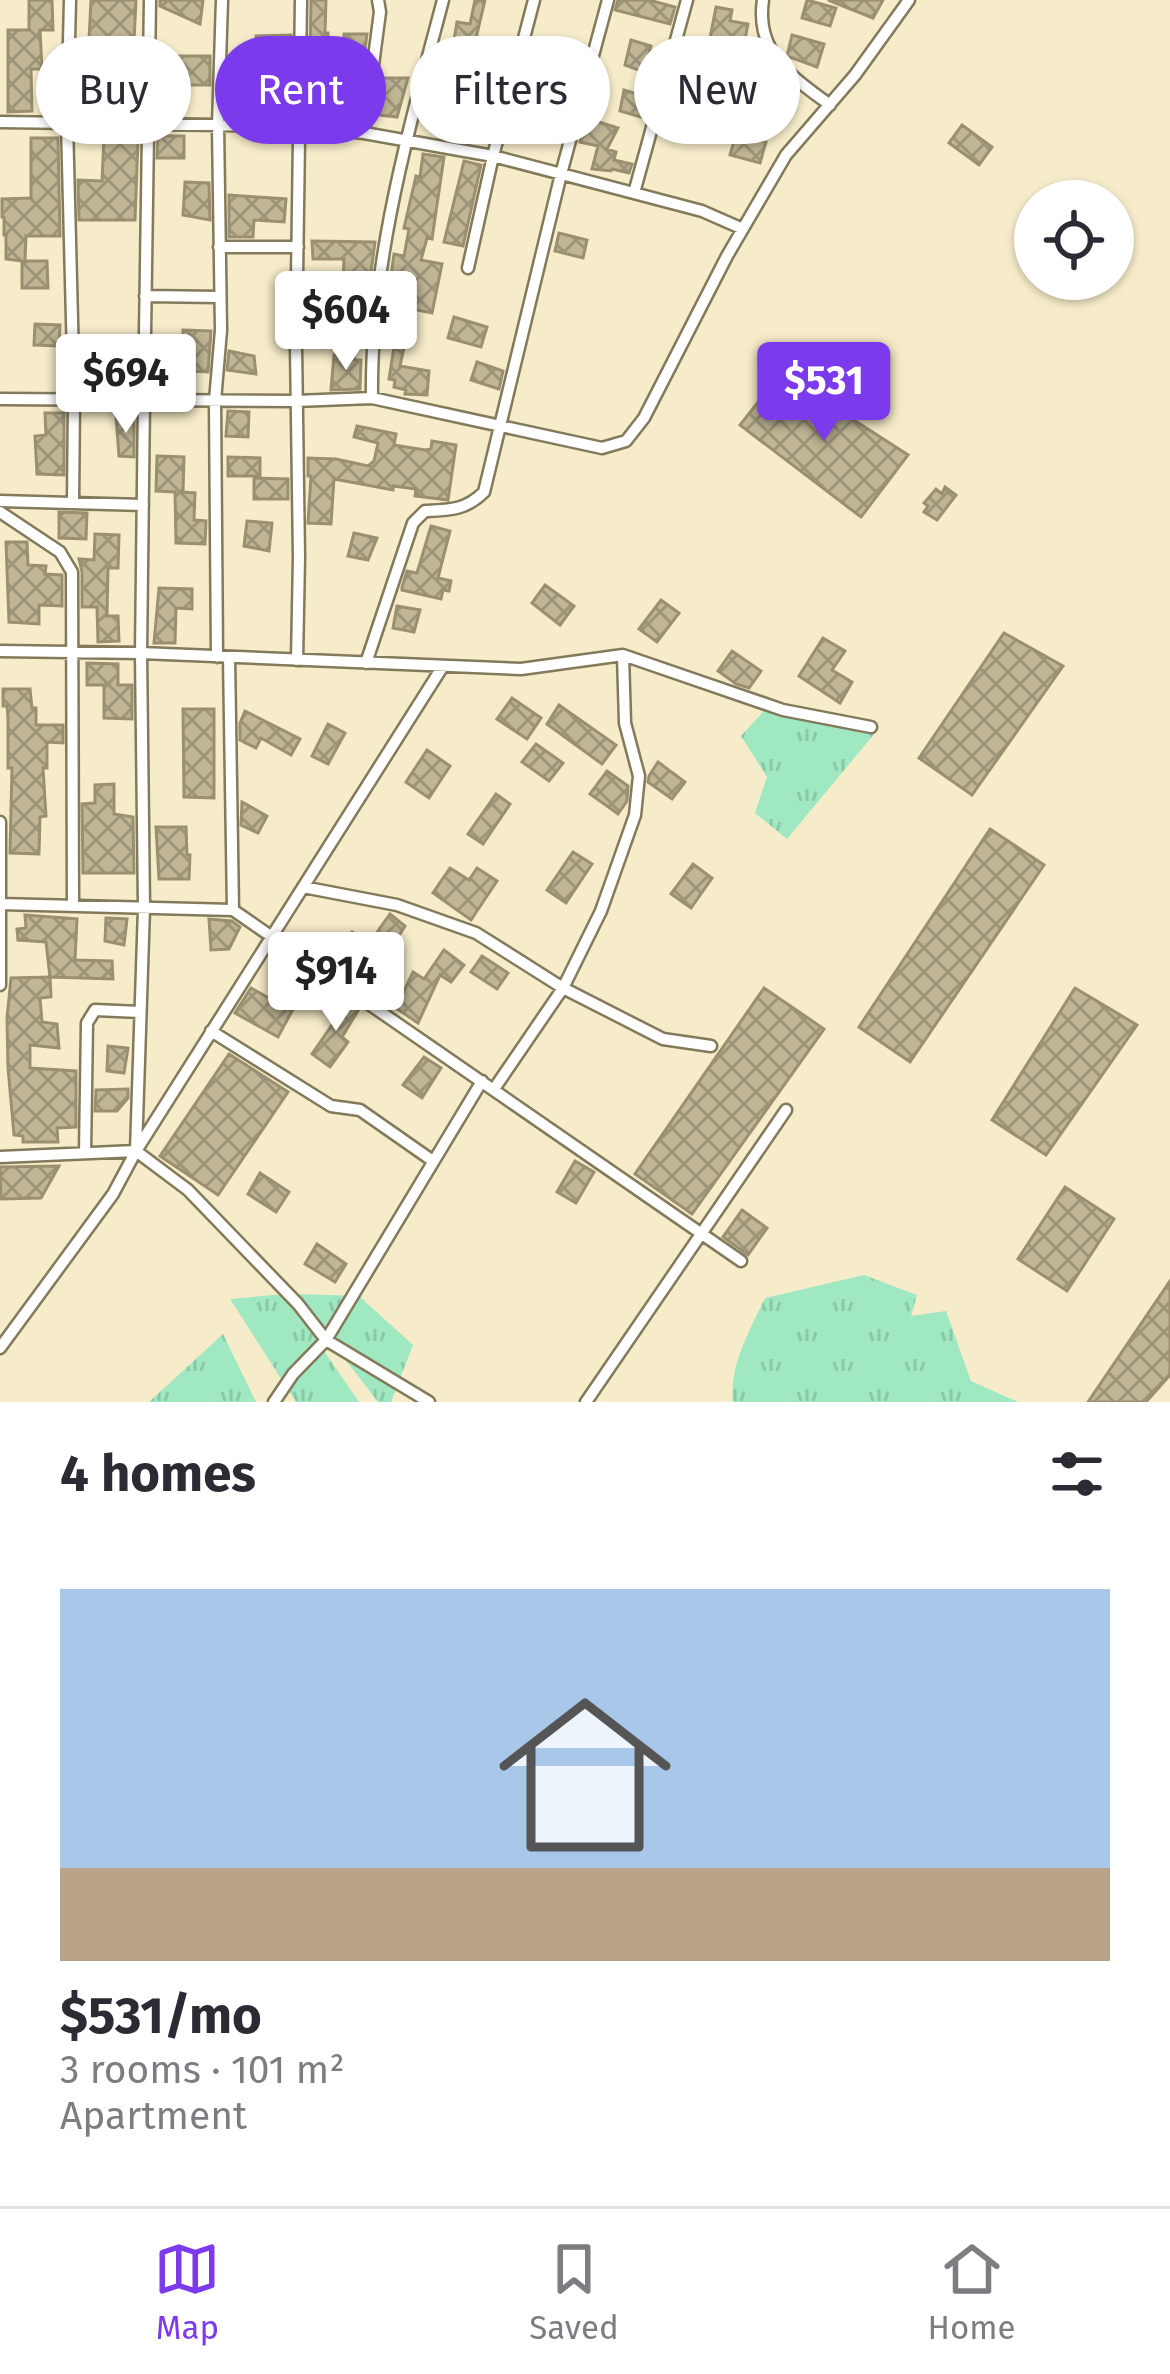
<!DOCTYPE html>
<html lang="en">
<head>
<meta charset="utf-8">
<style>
  :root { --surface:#fff; --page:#f7f7f7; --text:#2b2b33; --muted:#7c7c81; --line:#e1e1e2; --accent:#7c3aed }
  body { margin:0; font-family:"Fira Sans",sans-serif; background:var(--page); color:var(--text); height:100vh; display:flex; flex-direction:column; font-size:45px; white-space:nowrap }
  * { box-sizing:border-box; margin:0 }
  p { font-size:39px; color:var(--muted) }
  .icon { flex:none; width:66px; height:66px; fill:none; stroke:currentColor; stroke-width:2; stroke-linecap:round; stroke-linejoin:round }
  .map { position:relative; height:1402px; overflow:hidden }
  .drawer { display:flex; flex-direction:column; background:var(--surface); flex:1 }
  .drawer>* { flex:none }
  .banner { position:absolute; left:36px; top:36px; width:1098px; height:108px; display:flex; gap:24px }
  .tools { position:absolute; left:1014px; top:180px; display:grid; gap:24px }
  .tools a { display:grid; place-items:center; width:120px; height:120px; border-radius:50%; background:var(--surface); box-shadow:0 3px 9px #0004; font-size:60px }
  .price { position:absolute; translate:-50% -102px; padding:0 27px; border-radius:12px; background:#fff; color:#222; font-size:39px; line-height:78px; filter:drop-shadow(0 3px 6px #0008) }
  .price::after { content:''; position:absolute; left:50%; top:72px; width:36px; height:27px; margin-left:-18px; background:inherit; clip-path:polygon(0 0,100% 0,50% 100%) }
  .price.active { background:var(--accent); color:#fff }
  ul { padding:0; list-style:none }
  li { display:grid; align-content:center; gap:24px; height:636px; padding:0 60px }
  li+li { border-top:3px solid var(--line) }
  li span { display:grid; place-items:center; height:372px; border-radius:0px; color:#555 }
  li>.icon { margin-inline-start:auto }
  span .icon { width:216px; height:216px; fill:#fffc; stroke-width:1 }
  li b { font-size:51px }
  h2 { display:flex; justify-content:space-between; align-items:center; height:144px; padding:0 60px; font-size:51px }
  .pill { padding:0 42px; border-radius:54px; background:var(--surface); box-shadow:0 3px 9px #0004; font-size:42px; line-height:108px }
  .pill.active { background:var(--accent); color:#fff }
  .tab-bar { display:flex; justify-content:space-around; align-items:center; height:168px; border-top:3px solid var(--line); background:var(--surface); font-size:33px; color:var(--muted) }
  .tab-bar a { display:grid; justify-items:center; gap:6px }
  .tab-bar .active { color:var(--accent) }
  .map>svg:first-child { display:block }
</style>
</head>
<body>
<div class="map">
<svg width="1170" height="1402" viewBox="0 0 1170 1402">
  <defs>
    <pattern id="grass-tufts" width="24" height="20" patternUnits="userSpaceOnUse" patternTransform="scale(3)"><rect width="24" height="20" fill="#9fe8c1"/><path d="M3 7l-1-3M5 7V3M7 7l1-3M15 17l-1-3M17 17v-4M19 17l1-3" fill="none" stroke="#8ac8a6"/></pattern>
    <pattern id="building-cross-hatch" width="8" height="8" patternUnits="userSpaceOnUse" patternTransform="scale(3)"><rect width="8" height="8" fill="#c0b695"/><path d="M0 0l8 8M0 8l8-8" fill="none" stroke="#9d957a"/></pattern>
  </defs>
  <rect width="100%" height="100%" fill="#f7ecca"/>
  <path fill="url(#grass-tufts)" d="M765 710 875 733 787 839 755 813 767 777 741 736Z
    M864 1275 917 1295 911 1316 946 1311 971 1381 1018 1402H733C729 1366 750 1330 765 1298Z
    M285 1294 359 1402H296L230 1299Z
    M295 1294 359 1296 413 1345 391 1402H378Z
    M223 1334 256 1402H149Z"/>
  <path fill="url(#building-cross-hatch)" stroke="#9a9070" stroke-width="3" d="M29 0H52L53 30H40L42 69H31L32 111 8 112V30H29Z
    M91 0H136L131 101 86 99Z
    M160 0H203L200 24 160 6Z
    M311 0H326L325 33H328L329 69H341L344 34H367L360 89H350L349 116H309Z
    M475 0H485L473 51 453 46 457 22 470 24Z
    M618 0H649L675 7 670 24 615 10Z
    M807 0 836 8 830 26 802 18Z
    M828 0H883L873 18Z
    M716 7 732 10 730 21 748 24 744 45 710 38Z
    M291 35 290 55 256 54V36Z
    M792 35 824 44 817 67 787 56Z
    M631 40 651 46 644 72 625 65Z
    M178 56H210V85H178Z
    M714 60 732 66 721 97 704 91Z
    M256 66V86H244L245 110H228L230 67Z
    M446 67 471 71 465 98 442 92Z
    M561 68 573 72 568 84 571 88 565 112 542 106 552 70 559 73Z
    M754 68 772 73 766 99 747 94Z
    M381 78H408L397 117 379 115Z
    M624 90 650 98 644 118 620 111Z
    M670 100 693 106 688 125 665 118Z
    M586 118 618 128 607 149 616 152 614 160 632 164 629 173 612 169 611 171 592 169 598 146 580 142Z
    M962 125 992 147 979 165 949 143Z
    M736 134 766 142 760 163 730 155Z
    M158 136H184V158H157Z
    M104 137 138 139 135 220H79L78 180 102 181Z
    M31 138H58L60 236H26L25 261H47L48 288H22V261L6 259V235H4V217H2V199L31 198Z
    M423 154 444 157 432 239 427 238 421 260 442 264 432 313 387 304 394 254 404 256 409 229 404 228 416 176 420 177Z
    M464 161 481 165 463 246 444 242Z
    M185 182 209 183 210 220 183 215Z
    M229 195 286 199 284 222 254 220 253 237H229Z
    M559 233 587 240 583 258 555 251Z
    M312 241 375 242 370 279H367V298L355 297V287H343L344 259H313Z
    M307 291 334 293 332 315 306 313Z
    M454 317 487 327 481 347 448 338Z
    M35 324 60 325 59 346 34 345Z
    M183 330 211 331 208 372 190 371V391L171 390V369L154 368 155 345 183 346Z
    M384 335 406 338 400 366 429 371 427 395 405 394 406 390 394 387 395 380 389 379 394 347 383 345Z
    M131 348 134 389 111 390 108 349Z
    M229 351 254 356 256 374 227 370Z
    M334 355 354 356V360H361L360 389 331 390Z
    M477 362 503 371 499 389 471 380Z
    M781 373 908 455 861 517 740 425Z
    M228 411 249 412 248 437 226 436Z
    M45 413H64V475L37 474 35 436 46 435Z
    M116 416H134V457L119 456Z
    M357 426 396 434 394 445 425 450 431 449 432 441 456 445 448 500 415 496 416 489 393 486V490L334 479 331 524 308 523 311 476H308V458L336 459 368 466 374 461 378 443 354 437Z
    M157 456 184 457 183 492 195 493 194 520 206 521 205 544 176 543 175 492 156 491Z
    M228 457 260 458V476H228Z
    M254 478 288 479V499H254Z
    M945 487 956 495 937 520 924 512 928 506 924 503 936 489 942 494Z
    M59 512 87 513 86 539 59 538Z
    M247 521 272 523 269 551 244 546Z
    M431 526 450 531 438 578 451 581 449 591 443 590 441 599 402 590V587L407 571 417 573Z
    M354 533 377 538 368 560 348 556Z
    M95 534 119 535 118 568H108L107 616H118L119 641 98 642 97 607H82V572L79 559 94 560Z
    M6 542H27L28 565 46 566 45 574 62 575V606L39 605V624L9 622Z
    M545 585 574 606 560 625 532 603Z
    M159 588 192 589V609L176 608 175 643H154Z
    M661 600 679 613 657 642 639 629Z
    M397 606 420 610 414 632 393 628Z
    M1004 633 1063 666 972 795 919 758Z
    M823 638 845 651 832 670 852 682 840 703 799 676Z
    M732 651 761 671 749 688 736 684 718 671Z
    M87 663 118 664V685H132V719L104 718V685H87Z
    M3 689H30L32 708H36V725H63V743L47 742V768H43L46 816 40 817 39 854 10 853 12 768H8V717L7 706H3Z
    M512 698 541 718 527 739 497 719Z
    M559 705 616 745 602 764 547 724Z
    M183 709H214V798L184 797Z
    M245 711 300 739 291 755 261 738 256 748 240 740V723Z
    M328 724 345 733 328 764 312 756Z
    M536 744 563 763 549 781 522 762Z
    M427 750 450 766 429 798 406 782Z
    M658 762 685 782 672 799 648 782 649 776Z
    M607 771 628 786 627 801 618 814 590 794Z
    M114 784V814L133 817 134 873H83L82 804 95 803V785Z
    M496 794 510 804 483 844 468 834Z
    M242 802 267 816 258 833 241 825Z
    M156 827H186L187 855H190L189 879H159Z
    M990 829 1044 865 910 1062 859 1027Z
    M573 852 592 864 566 903 547 890Z
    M693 864 712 878 691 908 671 894Z
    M450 868 469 880 477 868 497 881 471 920 433 893Z
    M390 914 405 926 388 953 371 941Z
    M25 915 77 919 75 960 112 961 113 979 50 977 46 942 18 940 17 929 26 928Z
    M106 918 127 919 124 945 105 941Z
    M209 919 232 921 240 927 229 949 211 950Z
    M352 932 369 945 350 969 333 956Z
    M444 950 464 965 451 982 440 975 418 1023 396 1008 413 972 424 979Z
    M482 956 508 973 497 989 471 972Z
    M50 977 51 997 40 998 42 1022 57 1024 59 1048 30 1045V1068L76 1071V1127L57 1128 58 1142H23V1136L14 1135 8 1068 7 1018 11 978Z
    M251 988 292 1011 278 1037 235 1013Z
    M764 988 824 1029 692 1214 635 1174Z
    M1075 988 1137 1025 1046 1155 992 1120Z
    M343 998 359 1009 342 1037 348 1042 330 1067 312 1054 334 1022 330 1019Z
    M108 1046 128 1048 124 1073 107 1071Z
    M229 1054 288 1092 218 1195 160 1156Z
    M424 1057 441 1068 422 1098 403 1085Z
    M128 1089V1098L117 1111H95L96 1090Z
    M575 1161 594 1172 576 1203 557 1192Z
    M59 1166 41 1198 1 1199 0 1167Z
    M260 1173 289 1192 276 1212 248 1194Z
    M1065 1187 1114 1219 1067 1291 1018 1259Z
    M742 1210 767 1228 748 1255 723 1237Z
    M317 1244 346 1264 335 1282 305 1264Z
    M1170 1281V1375L1146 1402H1088Z"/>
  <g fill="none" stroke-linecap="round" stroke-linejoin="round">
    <g stroke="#837a5b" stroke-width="15">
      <path id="minor" d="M70 0 67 123 74 399 73 503
        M763 0C755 53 792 77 830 105
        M0 122 301 126 364 133 493 156 702 211 743 229
        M364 133 380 12 378 0
        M634 193 687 0
        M219 247H298
        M468 268 493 156 534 0
        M145 296 220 297
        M372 398C370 262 409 129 443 0
        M0 399 144 400 150 0
        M0 501 143 505
        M0 512 60 552 72 572 73 906
        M0 651 141 653 144 400 296 401 372 398 602 448 626 441 644 418 727 256 786 155 855 75 909 0
        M623 655 783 710 871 727
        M217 657 215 401 221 330 218 125 222 0
        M229 657 233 910
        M297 660 299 557 296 347 301 0
        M366 663 413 523 425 511C450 510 466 510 484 492L561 174 608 0
        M0 822V985
        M303 887 397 905 476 933 563 988 663 1039 711 1046
        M0 904 233 910 741 1261
        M211 1031 331 1106 360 1110 433 1161
        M136 1151 188 1190 298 1304 326 1340 429 1402
        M85 1153 87 1023 95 1010 140 1012
        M0 1157 136 1151 144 908 141 653 521 669 623 655 625 723 639 776 635 815 601 911 563 988 494 1089
        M0 1348 113 1194 136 1151 443 666
        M274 1402 293 1374 326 1340 482 1081
        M586 1402 786 1110"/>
    </g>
    <use href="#minor" stroke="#fff" stroke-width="10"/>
  </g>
</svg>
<div class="tools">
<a><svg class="icon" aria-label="locate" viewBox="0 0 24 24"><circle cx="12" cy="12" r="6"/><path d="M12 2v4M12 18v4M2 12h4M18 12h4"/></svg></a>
</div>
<b class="price" style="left:346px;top:373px">$604</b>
<b class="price" style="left:126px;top:436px">$694</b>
<b class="price active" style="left:824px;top:444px">$531</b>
<b class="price" style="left:336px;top:1034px">$914</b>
<div class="banner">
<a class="pill">Buy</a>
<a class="pill active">Rent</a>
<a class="pill">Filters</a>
<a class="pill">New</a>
</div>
</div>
<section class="drawer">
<h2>4 homes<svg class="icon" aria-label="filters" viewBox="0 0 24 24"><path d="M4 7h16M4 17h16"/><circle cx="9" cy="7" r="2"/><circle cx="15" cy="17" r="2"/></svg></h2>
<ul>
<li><span style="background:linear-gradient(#a9c7e8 75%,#b9a48a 0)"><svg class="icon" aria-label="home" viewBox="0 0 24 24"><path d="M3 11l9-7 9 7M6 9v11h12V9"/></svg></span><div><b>$531/mo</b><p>3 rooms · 101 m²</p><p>Apartment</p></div></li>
</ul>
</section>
<nav class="tab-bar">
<a class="active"><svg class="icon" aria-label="map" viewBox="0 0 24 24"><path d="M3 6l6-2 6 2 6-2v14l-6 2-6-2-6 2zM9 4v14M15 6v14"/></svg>Map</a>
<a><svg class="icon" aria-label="saved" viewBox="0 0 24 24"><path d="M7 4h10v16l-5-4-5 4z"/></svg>Saved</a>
<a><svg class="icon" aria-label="home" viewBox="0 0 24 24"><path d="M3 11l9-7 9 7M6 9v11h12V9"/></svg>Home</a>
</nav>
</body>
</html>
